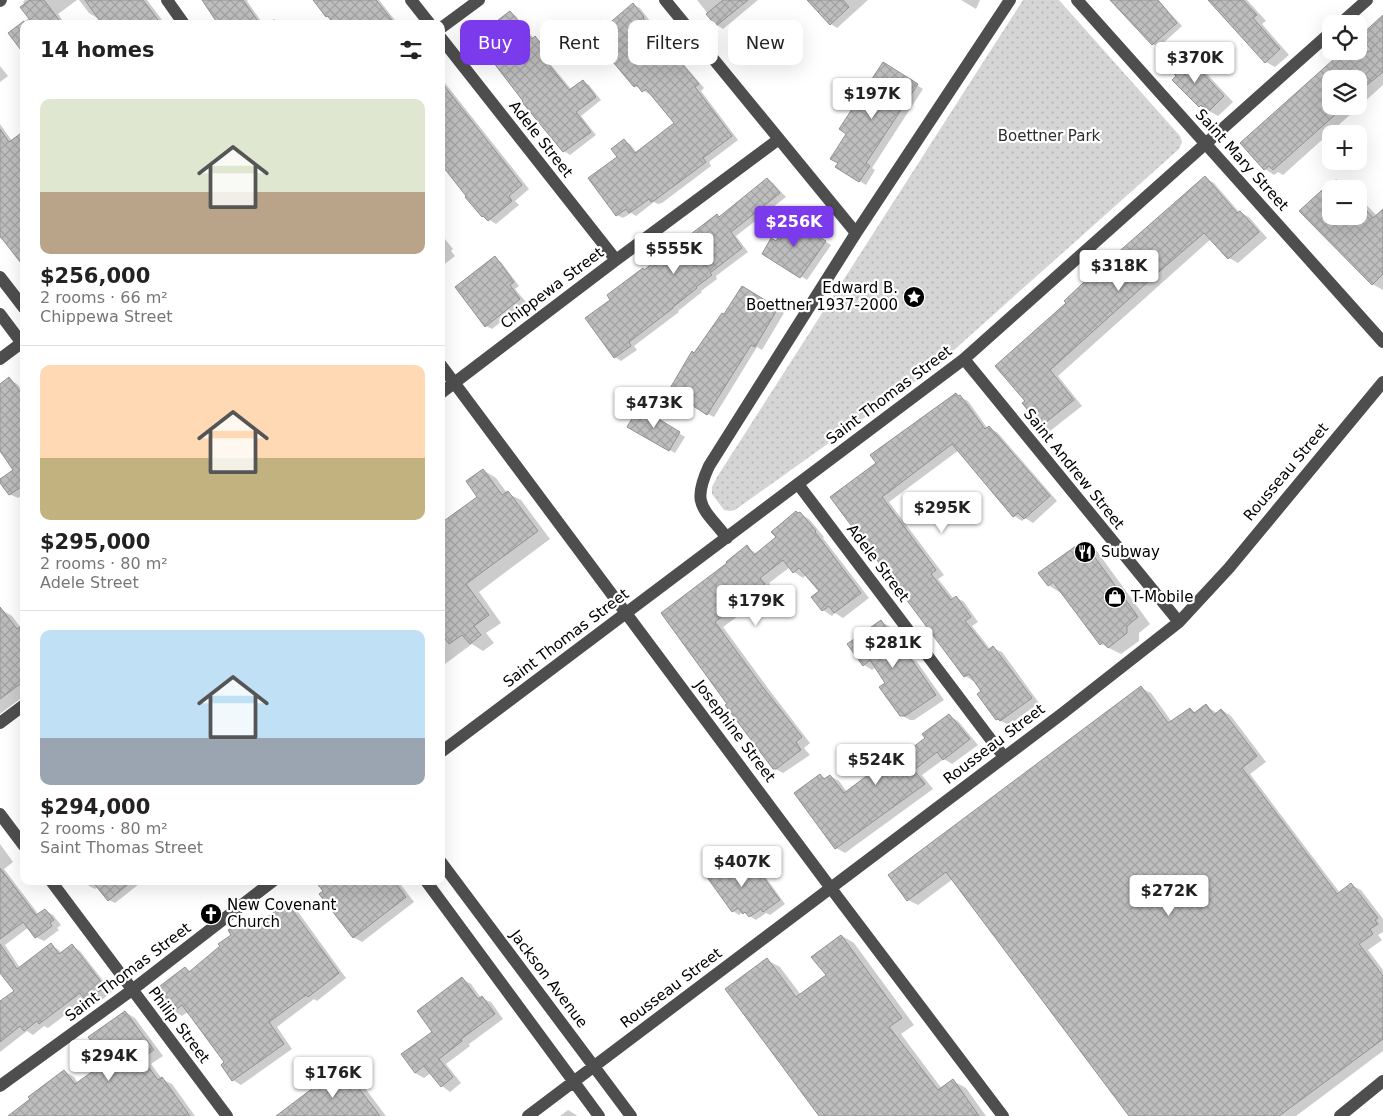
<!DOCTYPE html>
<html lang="en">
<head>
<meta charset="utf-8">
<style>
  :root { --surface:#fff; --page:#f6f6f6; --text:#222; --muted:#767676; --line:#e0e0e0; --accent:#7c3aed }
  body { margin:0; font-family:"DejaVu Sans",sans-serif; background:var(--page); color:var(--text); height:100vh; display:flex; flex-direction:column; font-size:19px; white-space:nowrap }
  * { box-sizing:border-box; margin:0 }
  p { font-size:16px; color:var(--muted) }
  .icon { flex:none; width:28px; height:28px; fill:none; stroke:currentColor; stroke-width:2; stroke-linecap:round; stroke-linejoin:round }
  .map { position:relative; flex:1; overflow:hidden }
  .details { position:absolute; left:20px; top:20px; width:425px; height:865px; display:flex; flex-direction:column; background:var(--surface); border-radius:10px; box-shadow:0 5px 20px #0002 }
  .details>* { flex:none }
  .banner { position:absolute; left:460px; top:20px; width:475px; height:45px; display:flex; gap:10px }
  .buttons { position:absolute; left:1322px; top:15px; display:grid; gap:10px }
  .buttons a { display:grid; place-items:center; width:45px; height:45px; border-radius:10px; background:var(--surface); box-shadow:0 5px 20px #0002; font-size:25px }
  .price { position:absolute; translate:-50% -42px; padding:0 11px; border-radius:5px; background:#fff; color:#222; font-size:16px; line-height:32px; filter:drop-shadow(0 1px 2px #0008) }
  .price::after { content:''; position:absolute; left:50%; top:30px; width:15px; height:11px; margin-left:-8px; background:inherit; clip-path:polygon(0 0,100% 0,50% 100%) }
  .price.selected { background:var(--accent); color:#fff }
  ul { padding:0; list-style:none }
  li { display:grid; align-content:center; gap:10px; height:265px; padding:0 20px }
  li+li { border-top:1px solid var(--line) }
  li span { display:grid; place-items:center; height:155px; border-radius:10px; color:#555 }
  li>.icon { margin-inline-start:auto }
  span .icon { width:90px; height:90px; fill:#fffc; stroke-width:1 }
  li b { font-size:21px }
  h2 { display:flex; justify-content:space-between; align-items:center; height:60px; padding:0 20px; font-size:21px }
  .chip { padding:0 18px; border-radius:10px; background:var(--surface); box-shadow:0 5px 20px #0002; font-size:18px; line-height:45px }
  .chip.selected { background:var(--accent); color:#fff }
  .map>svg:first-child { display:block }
</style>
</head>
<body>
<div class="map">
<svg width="1383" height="1116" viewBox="0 0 1383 1116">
  <defs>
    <pattern id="park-dots" width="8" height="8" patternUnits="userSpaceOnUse" patternTransform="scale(1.25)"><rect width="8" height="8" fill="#d5d5d5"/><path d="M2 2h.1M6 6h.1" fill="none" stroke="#b5b5b5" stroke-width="1.8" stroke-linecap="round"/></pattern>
    <pattern id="building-cross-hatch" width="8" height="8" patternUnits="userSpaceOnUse" patternTransform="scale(1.25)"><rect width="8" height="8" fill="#bebebe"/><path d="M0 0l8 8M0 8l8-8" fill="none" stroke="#a2a2a2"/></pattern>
  </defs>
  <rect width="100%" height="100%" fill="#fff"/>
  <path fill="url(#park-dots)" d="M1023 0H1059L1180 136 1182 142 1179 149 954 350 917 380 735 510 730 511 724 510 712 494V487L717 477Z"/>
  <path fill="#0003" fill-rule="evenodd" d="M25 0H77L58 14 65 24H24L9 33 30 17 23 2Z
    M79 0H147L165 24H104L99 17 97 18 89 13Z
    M204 0H248L247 1 263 24H222Z
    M314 0H379L398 24H333Z
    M697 0H758L723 29 717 25Z
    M809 0H868L837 28 831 24Z
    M961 0H980L976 9Z
    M1113 0H1158L1182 26 1159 47 1152 44Z
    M1210 0H1247L1266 21 1262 24 1289 55 1275 67 1266 62Z
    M633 5 640 8 650 21 648 22 704 88 701 91 738 140 709 162 711 166 662 203 658 204 654 202 636 216 631 213 623 218 617 215 619 157 624 141 630 144 637 153 676 124 651 93 649 94 635 86 601 22 607 25Z
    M510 12 516 16 534 39 541 41 556 61 551 65 572 90 583 82 589 85 601 100 581 116 596 135 570 155 564 151 524 102 525 101 493 60 490 58Z
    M1383 17V85L1283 175 1278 172 1274 175 1265 169 1242 143 1359 51V39ZM1331 79H1359V106H1331Z
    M274 19 281 23V24H268Z
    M1184 55 1194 60 1233 102 1218 116 1200 106 1178 76Z
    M0 66 8 76 0 82Z
    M890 67 923 89 872 168 875 170 866 185 837 167Z
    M441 78 529 189 515 201 519 205 496 224 483 216 468 196 441 148Z
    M0 124 12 141 24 137V270L20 265 22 263 6 242 0 238Z
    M1205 178 1214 183 1239 212 1249 217 1267 238 1238 263 1229 258 1211 239 1058 376 1082 406 1050 431 1042 426 1024 403 1068 303Z
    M767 179 773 183 786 197 736 236 748 252 716 276 717 279 701 291 702 292 678 311 679 312 634 346 637 350 621 361 615 357 586 319 612 300 645 271 717 216 721 218Z
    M1336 179 1351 189H1331V216H1359V197L1377 216 1383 210V290L1372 284 1301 211Z
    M790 220 831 245 807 280 764 253 776 242Z
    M441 234 453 249 451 251 455 256 441 267Z
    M495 258 501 262 519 286 515 289 526 302 492 329 486 326Z
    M742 288 784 313 762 350 757 347 714 417 708 414 695 354 725 316Z
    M9 379 17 384 24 392V494L18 498 9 494 15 470 1 451 0 452V385Z
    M956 395 968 401 988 429 997 432 1057 501 1033 523 1025 518 1022 521 1014 516 959 450 889 502 944 575 938 579 954 599 956 597 964 602 978 622 972 626 991 650 993 648 1002 652 1039 703 1009 725 997 719 983 691 975 680 973 681 965 676 831 497 878 463Z
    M639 409 685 437 675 453 629 426Z
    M483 470 496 478 507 493 521 500 550 539 479 592 501 623 486 633 494 643 483 651 472 644 441 667V524L478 497Z
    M800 514 809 519 824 537 823 538 869 598 843 618 835 613 832 616 823 610 820 591 806 575 803 578 794 572 790 567 769 583 774 590 723 627 770 691 810 743 804 748 810 755 783 773 774 768 662 614 728 563 747 547 757 554 777 537Z
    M1083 542 1096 550 1150 624 1139 633V641L1121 654 1101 644 1061 593 1048 585Z
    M0 609 12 616 21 628 24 626V696L0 714Z
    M881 622 889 626 912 659 917 662 944 700 914 720H910L901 715 887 683 876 667 872 670 864 665Z
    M1141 688 1151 693 1172 722 1190 709 1196 713 1206 706 1217 713 1222 710 1231 716 1266 762 1250 774 1340 893 1351 885 1361 890 1383 919V932L1378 935 1382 940 1368 950 1383 970V1051L1296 1116H1131L953 879 918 905 908 900Z
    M949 716 958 721 978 745 952 764 944 759 922 775 933 789 845 853 836 848 820 775 826 779 830 776 839 781 847 792 901 752 905 754 926 738Z
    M0 844 13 862 4 869 39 915 45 910 53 915 61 925 57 928 59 930 44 941 36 937 29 927 5 945 20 968 51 945 59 950 62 954 72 946 80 951 112 992 95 1005 86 999 48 1028 44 1026 33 1035 27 1031 0 1052V1003L15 991 0 970Z
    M750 861 756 864 785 904 770 915 766 913 756 920 743 912 739 915 733 911 706 873 720 863 726 866 730 871Z
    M85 881H143L115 903 109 900 98 887 95 889 89 886Z
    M317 881H398L414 902 362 942 353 937Z
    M287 904 296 909 346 978 317 1001 314 999 277 1027 292 1049 241 1085 233 1080 226 1063 188 1012 182 1016 174 1011 158 989 185 968 191 972 233 935 242 922 253 930Z
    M842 936 854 943 914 1025 901 1034 942 1089 953 1081 966 1088 986 1116H821L767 960 780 967 801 995 828 975Z
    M462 979 471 984 481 998 491 1002 503 1019 469 1044 470 1046 446 1064 461 1083 450 1092 442 1086 431 1073 424 1078 415 1073 434 1032Z
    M125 1012 135 1018 163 1056 151 1064 162 1079 172 1084 195 1116H10L64 1071 74 1077 78 1083 105 1064Z
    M342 1067 355 1075 386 1116H278Z
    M568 1110 576 1115 577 1116H560Z"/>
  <path fill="url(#building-cross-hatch)" stroke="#929292" d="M30 0H44L62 24H33L20 7Z
    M85 0H143L161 24H102Z
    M202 0H243L260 24H218Z
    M313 0H376L395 24H334L328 16 326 17Z
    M723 0H748L716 26 706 14Z
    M807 0H843L849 7 830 25Z
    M1110 0H1158L1177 23 1152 45Z
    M1208 0H1243L1257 15 1253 18 1280 49 1265 63Z
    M633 3 644 17 643 18 699 84 695 87 732 136 703 158 706 162 655 200 651 202 649 199 629 213 626 209 616 216 588 178 617 157 611 149 624 139 635 153 674 123 646 89 642 92 637 85 634 87 613 62 590 29 601 20 606 26Z
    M510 11 532 39 535 36 551 57 546 61 569 90 583 80 596 97 576 112 591 132 563 152 522 102 523 101 490 58 489 59 473 39Z
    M1383 15V72L1362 89 1359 85V79H1331V106H1345L1273 170 1269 166 1264 170 1240 143 1343 51H1372L1360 36Z
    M24 21V54L8 33Z
    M1184 53 1224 96 1208 112 1201 105 1199 107 1172 80 1176 76 1169 68Z
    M883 62 918 84 866 163 870 166 859 182 835 167 838 163 830 159 846 134 839 129Z
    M441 82 522 185 509 196 512 201 488 221 483 216 482 217 465 197 466 196 441 164Z
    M0 129 9 142 24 131V267L0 236Z
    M1205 176 1237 213 1240 211 1259 232 1228 259 1204 233 1170 262 1050 370 1074 400 1041 426 1022 403 1025 401 995 366 1066 303 1064 301 1082 284Z
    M767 178 780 193 731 232 742 248 710 273 712 275 696 287 697 288 673 307V308L629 342 631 346 614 358 585 318 610 300 607 295 643 268 644 270 717 214 719 217Z
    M1331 182V216H1359V202L1373 218 1383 209V274L1372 285 1299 211Z
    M790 218 826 241 800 278 762 254 771 238 776 241Z
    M495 256 514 282 510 285 520 299 485 327 455 287Z
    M742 286 778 308 755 347 751 345 707 415 669 390 692 351 694 353 722 313 724 314Z
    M9 377 24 397V485L9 495 0 483V479L13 470 0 451V384Z
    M956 393 958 396 960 395 985 429 989 426 1050 496 1024 519 1018 513 1013 517 952 444 882 497 936 570 931 574 951 600 956 596 971 617 965 621 988 650 993 646 1032 698 1000 721 998 719 996 720 977 694 981 691 969 674 964 677 830 497 876 463 870 455Z
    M639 407 680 432 669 451 627 427Z
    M483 469 502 495 508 491 538 531 466 584 489 615 474 626 481 635 470 644 462 635 449 644 441 633V523L477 497 466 481Z
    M796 511 798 513 800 512 816 531 815 532 861 593 834 613 829 606 822 611 811 597 819 591 799 568 793 573 783 560 760 578 765 584 715 622 761 685 802 737 796 742 801 750 776 769H773L725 705 727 704 661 613 727 563 726 562 747 545 754 555 776 537 771 532Z
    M1083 541 1138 617 1127 626V633L1108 648 1103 642 1100 645 1053 582 1048 586 1038 573Z
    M0 607 17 629 24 624V681L0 699Z
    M881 620 906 657 909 656 936 695 905 716H900L879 687 885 683 870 660 863 666 847 644Z
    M1141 686 1168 723 1190 708 1194 713 1206 704 1214 715 1221 709 1257 756 1242 768 1337 894 1351 883 1378 918 1375 920 1378 924 1370 929 1373 934 1359 944 1383 976V1039L1279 1116H1129L946 872 907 901 888 875Z
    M949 714 970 739 943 760 937 752 914 770 925 784 835 849 794 793 820 774 824 779 830 775 844 793 901 750 904 754 925 738 922 734Z
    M750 859 780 900 763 912 761 909 749 917 745 912 743 914 738 908 732 912 704 873 720 861 728 871 742 861 744 863Z
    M0 868 36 915 45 909 54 920 50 923 52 926 35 938 23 922 0 939Z
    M92 881H132L108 901Z
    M315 881H394L406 897 353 938 319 894 323 891Z
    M287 903 339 973 308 997 306 995 269 1022 284 1044 232 1081 221 1065 224 1062 182 1005 173 1012 156 989 185 967 189 972 220 946 218 944 231 935 228 930 242 920 249 930Z
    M841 935 902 1018 889 1027 938 1090 953 1079 979 1116H819L725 989 767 958 796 997 826 975 811 957Z
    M51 943 59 954 72 944 105 987 86 1001 80 993 39 1024 37 1021 24 1031 20 1026 0 1042V1001L14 991 0 973V944L17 969Z
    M462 977 478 999 482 996 495 1014 461 1039 462 1041 439 1059 453 1077 441 1087 424 1066 415 1073 401 1054 432 1032 417 1011Z
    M125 1011 154 1050 142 1058 158 1080 162 1077 190 1116H8L30 1099 28 1097 64 1070 75 1084 103 1064 102 1062 105 1060 88 1037Z
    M342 1066 380 1116H276Z"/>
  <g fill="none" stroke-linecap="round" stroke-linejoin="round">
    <path stroke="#4e4e4e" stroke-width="12" d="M167 0 184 24
      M411 0 430 24
      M665 0 856 233
      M1077 0 1383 342
      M0 1 1 0
      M1340 24 1367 0
      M441 28 479 0
      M441 38 616 260
      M0 277 24 308
      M0 314 24 346
      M0 359 24 341
      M964 359 1179 622
      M441 365 830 887 1003 1116
      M441 393 616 260 779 139
      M798 484 1004 757
      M727 538C703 507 691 505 709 466L856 233 1010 0
      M0 723 24 705
      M441 752 964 359 1331 32
      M0 814 24 846
      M441 862 631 1116
      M51 881 227 1116
      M426 881 599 1116
      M0 1086 132 990 273 881
      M528 1116 1063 713 1179 622 1229 568 1383 382
      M1340 1116 1383 1081"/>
  </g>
  <defs>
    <g id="sight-disc" transform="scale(1.125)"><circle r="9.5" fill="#000" stroke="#fff"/><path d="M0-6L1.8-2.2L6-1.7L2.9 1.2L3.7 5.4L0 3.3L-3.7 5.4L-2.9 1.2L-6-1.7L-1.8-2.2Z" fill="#fff"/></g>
    <g id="restaurant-disc" transform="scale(1.125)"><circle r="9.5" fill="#000" stroke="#fff"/><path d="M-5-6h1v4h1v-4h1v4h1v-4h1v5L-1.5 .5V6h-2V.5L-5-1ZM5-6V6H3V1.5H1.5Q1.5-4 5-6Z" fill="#fff"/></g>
    <g id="shop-disc" transform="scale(1.125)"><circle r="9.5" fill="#000" stroke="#fff"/><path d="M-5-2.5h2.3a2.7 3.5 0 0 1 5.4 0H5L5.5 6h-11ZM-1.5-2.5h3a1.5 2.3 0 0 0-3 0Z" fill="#fff"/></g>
    <g id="church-disc" transform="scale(1.125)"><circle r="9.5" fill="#000" stroke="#fff"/><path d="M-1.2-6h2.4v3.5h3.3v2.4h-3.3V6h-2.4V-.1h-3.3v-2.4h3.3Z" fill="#fff"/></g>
  </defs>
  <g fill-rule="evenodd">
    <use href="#sight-disc" x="914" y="297"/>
    <use href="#restaurant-disc" x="1085" y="552"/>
    <use href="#shop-disc" x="1115" y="597"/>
    <use href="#church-disc" x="211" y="914"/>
  </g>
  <g text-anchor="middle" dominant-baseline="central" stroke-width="4.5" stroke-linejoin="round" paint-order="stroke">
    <g font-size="15" fill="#2c2c2c" stroke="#fff">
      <text x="1049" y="136">Boettner Park</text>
    </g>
    <g font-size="15" fill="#000" stroke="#fff">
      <text transform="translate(541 139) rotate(52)">Adele Street</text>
      <text transform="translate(1242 160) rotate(48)">Saint Mary Street</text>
      <text transform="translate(552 288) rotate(-37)">Chippewa Street</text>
      <text transform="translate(889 395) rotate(-37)">Saint Thomas Street</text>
      <text transform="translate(1074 469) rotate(51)">Saint Andrew Street</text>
      <text transform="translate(1286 472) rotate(-50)">Rousseau Street</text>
      <text transform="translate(878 563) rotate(53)">Adele Street</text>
      <text transform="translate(566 638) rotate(-37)">Saint Thomas Street</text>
      <text transform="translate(735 731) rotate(53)">Josephine Street</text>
      <text transform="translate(994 744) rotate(-37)">Rousseau Street</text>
      <text transform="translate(128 972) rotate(-37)">Saint Thomas Street</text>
      <text transform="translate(549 979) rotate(53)">Jackson Avenue</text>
      <text transform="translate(671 988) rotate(-37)">Rousseau Street</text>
      <text transform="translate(179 1025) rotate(53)">Philip Street</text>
    </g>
    <g font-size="15" fill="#000" stroke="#fff" text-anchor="start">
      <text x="898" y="288" text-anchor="end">Edward B.<tspan x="898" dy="17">Boettner 1937-2000</tspan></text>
      <text x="1101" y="552">Subway</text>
      <text x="1131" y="597">T-Mobile</text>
      <text x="227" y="905">New Covenant<tspan x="227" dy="17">Church</tspan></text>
    </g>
  </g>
</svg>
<div class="buttons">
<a><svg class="icon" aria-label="locate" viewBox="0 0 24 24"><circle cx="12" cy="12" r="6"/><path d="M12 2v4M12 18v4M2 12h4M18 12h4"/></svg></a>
<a><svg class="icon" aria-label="layers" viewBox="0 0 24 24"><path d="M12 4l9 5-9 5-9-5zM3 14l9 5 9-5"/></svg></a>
<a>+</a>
<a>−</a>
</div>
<b class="price" style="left:1195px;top:84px">$370K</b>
<b class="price" style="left:872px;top:120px">$197K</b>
<b class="price selected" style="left:794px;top:248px">$256K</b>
<b class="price" style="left:674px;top:275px">$555K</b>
<b class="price" style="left:1119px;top:292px">$318K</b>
<b class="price" style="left:654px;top:429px">$473K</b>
<b class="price" style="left:942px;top:534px">$295K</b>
<b class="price" style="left:756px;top:627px">$179K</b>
<b class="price" style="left:893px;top:669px">$281K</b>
<b class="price" style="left:876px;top:786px">$524K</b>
<b class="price" style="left:742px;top:888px">$407K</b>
<b class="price" style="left:1169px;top:917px">$272K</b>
<b class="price" style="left:109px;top:1082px">$294K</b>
<b class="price" style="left:333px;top:1099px">$176K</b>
<div class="banner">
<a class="chip selected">Buy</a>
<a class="chip">Rent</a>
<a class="chip">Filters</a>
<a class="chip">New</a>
</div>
<section class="details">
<h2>14 homes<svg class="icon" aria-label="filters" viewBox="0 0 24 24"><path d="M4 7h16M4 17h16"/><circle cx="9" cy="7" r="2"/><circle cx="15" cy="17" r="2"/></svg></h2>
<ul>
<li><span style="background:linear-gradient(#dfe7d0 60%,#b9a48a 0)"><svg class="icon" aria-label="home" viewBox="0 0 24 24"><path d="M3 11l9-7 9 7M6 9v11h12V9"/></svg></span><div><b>$256,000</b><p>2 rooms · 66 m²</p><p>Chippewa Street</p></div></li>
<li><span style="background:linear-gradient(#ffd9b3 60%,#c2b280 0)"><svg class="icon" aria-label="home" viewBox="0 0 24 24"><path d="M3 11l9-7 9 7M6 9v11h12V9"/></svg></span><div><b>$295,000</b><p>2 rooms · 80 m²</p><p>Adele Street</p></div></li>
<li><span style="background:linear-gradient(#bfe0f5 70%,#9aa5b1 0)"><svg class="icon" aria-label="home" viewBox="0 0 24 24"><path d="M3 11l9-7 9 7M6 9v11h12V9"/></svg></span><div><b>$294,000</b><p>2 rooms · 80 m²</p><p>Saint Thomas Street</p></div></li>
</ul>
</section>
</div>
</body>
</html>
